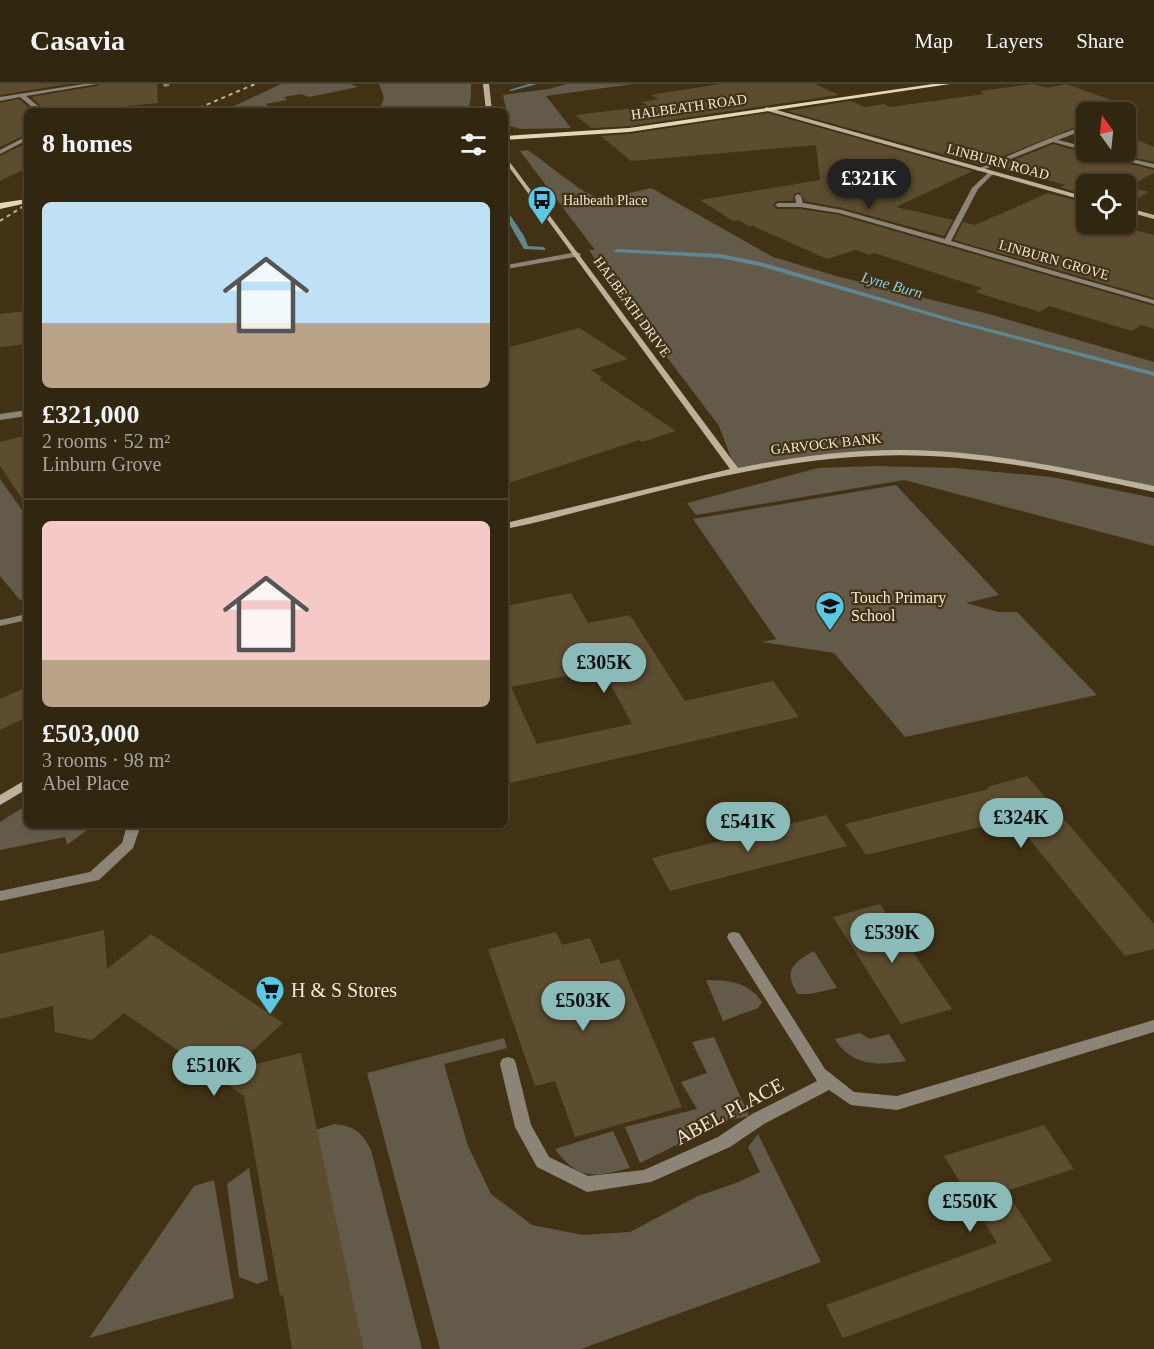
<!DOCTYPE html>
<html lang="en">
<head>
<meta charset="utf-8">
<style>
  :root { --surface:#312610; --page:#3d321e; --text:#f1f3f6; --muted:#a8a59f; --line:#4c4330; --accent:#8bbbb9 }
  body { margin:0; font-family:"Times New Roman",serif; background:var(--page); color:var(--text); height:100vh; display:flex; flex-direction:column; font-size:22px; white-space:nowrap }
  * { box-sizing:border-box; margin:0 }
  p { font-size:20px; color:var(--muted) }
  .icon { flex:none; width:33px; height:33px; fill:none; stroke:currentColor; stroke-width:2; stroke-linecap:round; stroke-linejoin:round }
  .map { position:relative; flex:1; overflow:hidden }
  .details { position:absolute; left:24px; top:24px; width:484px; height:720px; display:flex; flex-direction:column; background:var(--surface); border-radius:9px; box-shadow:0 2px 4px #0004,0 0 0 2px var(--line) }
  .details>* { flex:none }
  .needle { width:39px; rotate:345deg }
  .fabs { position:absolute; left:1076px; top:18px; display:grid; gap:12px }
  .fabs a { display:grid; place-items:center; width:60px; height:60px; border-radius:9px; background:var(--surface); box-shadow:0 2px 4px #0004,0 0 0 2px var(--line); font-size:30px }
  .price { position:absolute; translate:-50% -51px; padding:0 14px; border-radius:21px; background:var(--accent); color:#111; font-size:20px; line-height:39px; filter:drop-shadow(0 2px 3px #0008) }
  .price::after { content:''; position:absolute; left:50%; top:36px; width:18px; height:14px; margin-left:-9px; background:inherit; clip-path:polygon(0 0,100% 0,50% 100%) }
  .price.current { background:#222; color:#fff }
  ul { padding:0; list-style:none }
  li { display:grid; align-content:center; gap:12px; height:318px; padding:0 18px }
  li+li { border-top:2px solid var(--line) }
  li span { display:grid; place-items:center; height:186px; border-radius:9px; color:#555 }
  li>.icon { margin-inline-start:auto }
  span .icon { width:108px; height:108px; fill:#fffc; stroke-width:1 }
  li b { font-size:26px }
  h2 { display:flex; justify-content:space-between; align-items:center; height:72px; padding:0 18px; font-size:26px }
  header { display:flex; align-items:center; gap:36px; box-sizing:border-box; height:84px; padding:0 30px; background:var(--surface); border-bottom:2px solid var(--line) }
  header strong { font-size:28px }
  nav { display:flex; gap:33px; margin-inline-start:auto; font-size:21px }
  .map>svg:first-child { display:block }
</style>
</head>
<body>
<header>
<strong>Casavia</strong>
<nav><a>Map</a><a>Layers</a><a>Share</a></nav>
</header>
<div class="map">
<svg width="1154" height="1265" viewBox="0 0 1154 1265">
  <rect width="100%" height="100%" fill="#413215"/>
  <path fill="#645a49" d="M281 0H350L358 3 309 13 301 10 284 13 287 16 265 20 276 27H224Z
    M379 0H471V14L468 27H379L384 14Z
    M567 0H633L546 12 571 44 521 45 510 42 503 11 549 5Z
    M528 66 580 105 601 116 651 104 773 173 836 192 985 229 1154 278V406L1040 380 929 369 797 375 736 387 719 342 598 182 611 185 607 181 597 178 589 166H595L520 67Z
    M876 382 954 384 1052 393 1154 414V462L904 396 696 431 687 419 818 384Z
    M0 395 27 433V514L20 516 0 492Z
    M896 401 999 511 966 519 998 528H1017L1097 611 905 653 834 569 762 558 776 555 693 435Z
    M27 721V741H94L67 761 65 753 0 766V738Z
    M814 867 837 904 810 910H798C782 887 794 878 814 867Z
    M706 896C729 896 748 898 762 918L758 924 723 937Z
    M860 949 869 955 889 950 906 977C879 982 851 982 835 955Z
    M714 953 749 1032 725 1037 640 1079 625 1043 697 1025 681 998 707 989 692 958Z
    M504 954 507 964 444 980 468 1062 491 1110 532 1141 583 1151 630 1148 698 1112 736 1099 760 1088 748 1063 758 1050 821 1178 581 1265H440L367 989Z
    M334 1040C354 1042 362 1048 371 1066L422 1265H363L316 1046Z
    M613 1047 630 1084C595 1093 579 1097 555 1065Z
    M249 1084 268 1196 257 1200 239 1193 227 1100Z
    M214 1096 234 1214 89 1254 194 1102Z"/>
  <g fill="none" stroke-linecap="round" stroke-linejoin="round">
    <path fill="#5f8792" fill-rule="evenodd" d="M529 0H537L511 7 509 6Z
      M506 127 508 128 524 152 528 162 543 163 545 164V166L524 165C519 156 505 135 506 127Z
      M617 165 721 170 764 179 956 236 1154 288V292L952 238 763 183 721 174 615 168 614 167Z"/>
  </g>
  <path fill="#5c4c30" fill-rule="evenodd" d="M0 0H69L0 11Z
    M99 0H157L158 19 72 27H46L31 13 97 2Z
    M720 0H815L839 11 629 42 591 44 575 31 643 23 640 22 647 21 641 18 659 15 651 11Z
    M1033 0 1048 4 1066 0 1137 25 1123 28H1086V39L981 81 787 27 851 17 864 23 884 20 890 23 984 10 980 7Z
    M19 15 33 27H27V50L0 63V19Z
    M768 29 973 87 896 123 953 136 944 152 842 124 805 117 799 108 794 110 793 117H778L774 119 773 122 777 125H800L839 131 1154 222V245L1141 241 1132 247 1049 222 1040 228 975 208 982 204 874 169 870 171 856 166 827 175 753 142H748L739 136 733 137 700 116 820 96 816 61 631 77 601 52 629 50Z
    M1125 51 1154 63V78L1109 68H1125Z
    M27 59V84L0 97V72Z
    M1053 60 1085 69 1090 68 1091 70 1154 86V89L1127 103 1149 108 1125 121V100H1086V111L1060 103 1066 101 997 83Z
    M1048 109 1086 119V140H1112L1154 151V214L954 156 963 138 975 141Z
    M27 227V260L0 263V230Z
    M579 244 628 275 591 286 603 294 599 295 676 347 642 358 639 356 506 400V264Z
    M27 351V422L0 382V358Z
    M571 509 588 539 630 531 685 617 773 597 799 633 506 700V522ZM602 585 632 640 537 660 511 603Z
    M27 603V633L0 646V615Z
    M1027 692 1154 840V865L1125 872 1013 735 866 771 845 740 989 705 987 703Z
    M826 731 847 762 670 807 652 774Z
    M880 820 934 899 952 925 901 940 833 833Z
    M104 846 107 885 151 850 283 939 232 986 301 969 363 1265H292L283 1211 280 1212 244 1012 124 929 92 956 55 948 53 922 0 935V870Z
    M556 848 562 861 590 854 601 880 619 875 682 1023 575 1053 555 997 535 1002 488 865Z
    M1044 1041 1074 1085 1006 1107 1052 1177 843 1254 826 1221 997 1159 944 1072Z"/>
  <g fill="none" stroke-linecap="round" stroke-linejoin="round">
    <path fill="#8c8477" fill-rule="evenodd" d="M84 0H97L26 12 44 27H37L20 13 0 17V13Z
      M163 0H169V2L164 3Z
      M1086 41V45L1058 56 1086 63V67L1053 58 980 87 975 86 1048 55Z
      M27 52V56L0 70V66Z
      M1092 68H1101L1154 80V84Z
      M989 88 994 89 978 105 951 157 1154 216V220L839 129 800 123H778L775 121 778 119H796L795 112 798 110 801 112 803 119 842 126 945 155 972 104Z
      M577 168 581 170 580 172 506 185V181Z
      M27 326V332L0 336V330Z
      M27 530V536L0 542V536Z
      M127 741H141L133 764 99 796 0 817V807L90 788 122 759Z
      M734 848 739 849 825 985 854 1008 897 1012 1154 936V948L897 1026 851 1021 829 1006 764 1040 730 1063 651 1098 587 1108 537 1083 515 1043 500 980 502 975 508 973 514 975 516 980 531 1041 549 1073 588 1092 644 1086 718 1053 752 1030 817 997 729 857 727 853 729 849Z"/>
    <path fill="#beb19c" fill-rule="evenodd" d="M483 0H489L492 27H486Z
      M766 23 1086 113V117L764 26Z
      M506 73 738 384C794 373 849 365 906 366 990 367 1072 385 1154 402V408C1061 388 966 367 871 372 784 376 699 396 616 418 579 427 542 438 506 445V439L730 385 506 79Z
      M1125 123 1154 131V135L1125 127Z
      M27 695V705L0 721V711Z"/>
    <path fill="#e4d4b8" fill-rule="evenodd" d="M933 0H950L629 48 506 56V52L629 44Z
      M27 115V119L0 125V119Z"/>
    <path stroke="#bdb19d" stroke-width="2" stroke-dasharray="4 4" stroke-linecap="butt" d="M192 27 255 0
      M0 137 27 120"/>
  </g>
  <defs>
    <g id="bus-pin" transform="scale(1.5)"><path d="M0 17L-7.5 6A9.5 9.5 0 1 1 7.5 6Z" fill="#59c8e4" stroke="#413215"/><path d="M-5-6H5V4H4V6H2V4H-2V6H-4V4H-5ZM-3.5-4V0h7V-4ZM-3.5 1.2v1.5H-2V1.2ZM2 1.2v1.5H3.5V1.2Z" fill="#111"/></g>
    <g id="school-pin" transform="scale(1.5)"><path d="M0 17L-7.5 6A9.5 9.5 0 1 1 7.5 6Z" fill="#59c8e4" stroke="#413215"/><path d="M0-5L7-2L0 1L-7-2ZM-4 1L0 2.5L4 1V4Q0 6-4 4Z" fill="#111"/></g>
    <g id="supermarket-pin" transform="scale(1.5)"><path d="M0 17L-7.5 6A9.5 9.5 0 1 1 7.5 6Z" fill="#59c8e4" stroke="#413215"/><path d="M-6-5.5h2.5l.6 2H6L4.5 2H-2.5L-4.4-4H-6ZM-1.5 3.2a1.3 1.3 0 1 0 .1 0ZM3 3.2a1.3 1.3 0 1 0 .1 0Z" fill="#111"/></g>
  </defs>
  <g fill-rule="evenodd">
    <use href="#bus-pin" x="542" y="116"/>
    <use href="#school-pin" x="830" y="522"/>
    <use href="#supermarket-pin" x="270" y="906"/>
  </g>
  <g text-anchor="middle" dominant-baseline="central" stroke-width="4.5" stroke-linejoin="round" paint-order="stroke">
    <g font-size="14" fill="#f1e7d6" stroke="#413215">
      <text transform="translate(689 23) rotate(-8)">HALBEATH ROAD</text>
      <text transform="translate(998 78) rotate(15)">LINBURN ROAD</text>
      <text transform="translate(1054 176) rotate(16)">LINBURN GROVE</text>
      <text transform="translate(632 223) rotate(54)">HALBEATH DRIVE</text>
      <text transform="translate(826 360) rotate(-6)">GARVOCK BANK</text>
    </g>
    <g font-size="14" fill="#f1e7d6" stroke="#413215" text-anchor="start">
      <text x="563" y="116">Halbeath Place</text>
    </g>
    <g font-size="15" font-style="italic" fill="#87cfe3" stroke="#413215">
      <text transform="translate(892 201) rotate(16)">Lyne Burn</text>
    </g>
    <g font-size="16" fill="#f1e7d6" stroke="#413215" text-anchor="start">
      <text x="851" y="513">Touch Primary<tspan x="851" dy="18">School</tspan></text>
    </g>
    <g font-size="20" fill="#f1e7d6" stroke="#413215" text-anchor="start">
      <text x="291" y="906">H &amp; S Stores</text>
    </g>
    <g font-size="20" fill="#f1e7d6" stroke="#413215">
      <text transform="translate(729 1027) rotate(-28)">ABEL PLACE</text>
    </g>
  </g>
</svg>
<div class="fabs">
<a><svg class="needle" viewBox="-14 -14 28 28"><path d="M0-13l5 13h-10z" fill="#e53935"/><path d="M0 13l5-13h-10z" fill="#a8a59f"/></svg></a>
<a><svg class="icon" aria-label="locate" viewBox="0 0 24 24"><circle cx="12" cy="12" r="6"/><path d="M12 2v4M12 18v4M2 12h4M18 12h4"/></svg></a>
</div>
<b class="price current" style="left:869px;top:126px">£321K</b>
<b class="price" style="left:604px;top:610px">£305K</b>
<b class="price" style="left:1021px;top:765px">£324K</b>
<b class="price" style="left:748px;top:769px">£541K</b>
<b class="price" style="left:892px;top:880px">£539K</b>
<b class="price" style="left:583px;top:948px">£503K</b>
<b class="price" style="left:214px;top:1013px">£510K</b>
<b class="price" style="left:970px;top:1149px">£550K</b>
<section class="details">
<h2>8 homes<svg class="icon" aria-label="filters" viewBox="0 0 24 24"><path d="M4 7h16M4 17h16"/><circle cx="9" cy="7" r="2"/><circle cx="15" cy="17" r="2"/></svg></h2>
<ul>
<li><span style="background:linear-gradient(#bfe0f5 65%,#b9a48a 0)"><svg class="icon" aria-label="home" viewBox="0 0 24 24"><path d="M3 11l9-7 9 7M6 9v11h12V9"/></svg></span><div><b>£321,000</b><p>2 rooms · 52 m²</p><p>Linburn Grove</p></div></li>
<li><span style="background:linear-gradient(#f6c9c9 75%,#b9a48a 0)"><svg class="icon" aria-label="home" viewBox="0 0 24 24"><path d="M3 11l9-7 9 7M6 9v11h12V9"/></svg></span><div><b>£503,000</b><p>3 rooms · 98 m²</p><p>Abel Place</p></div></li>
</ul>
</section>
</div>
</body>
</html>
